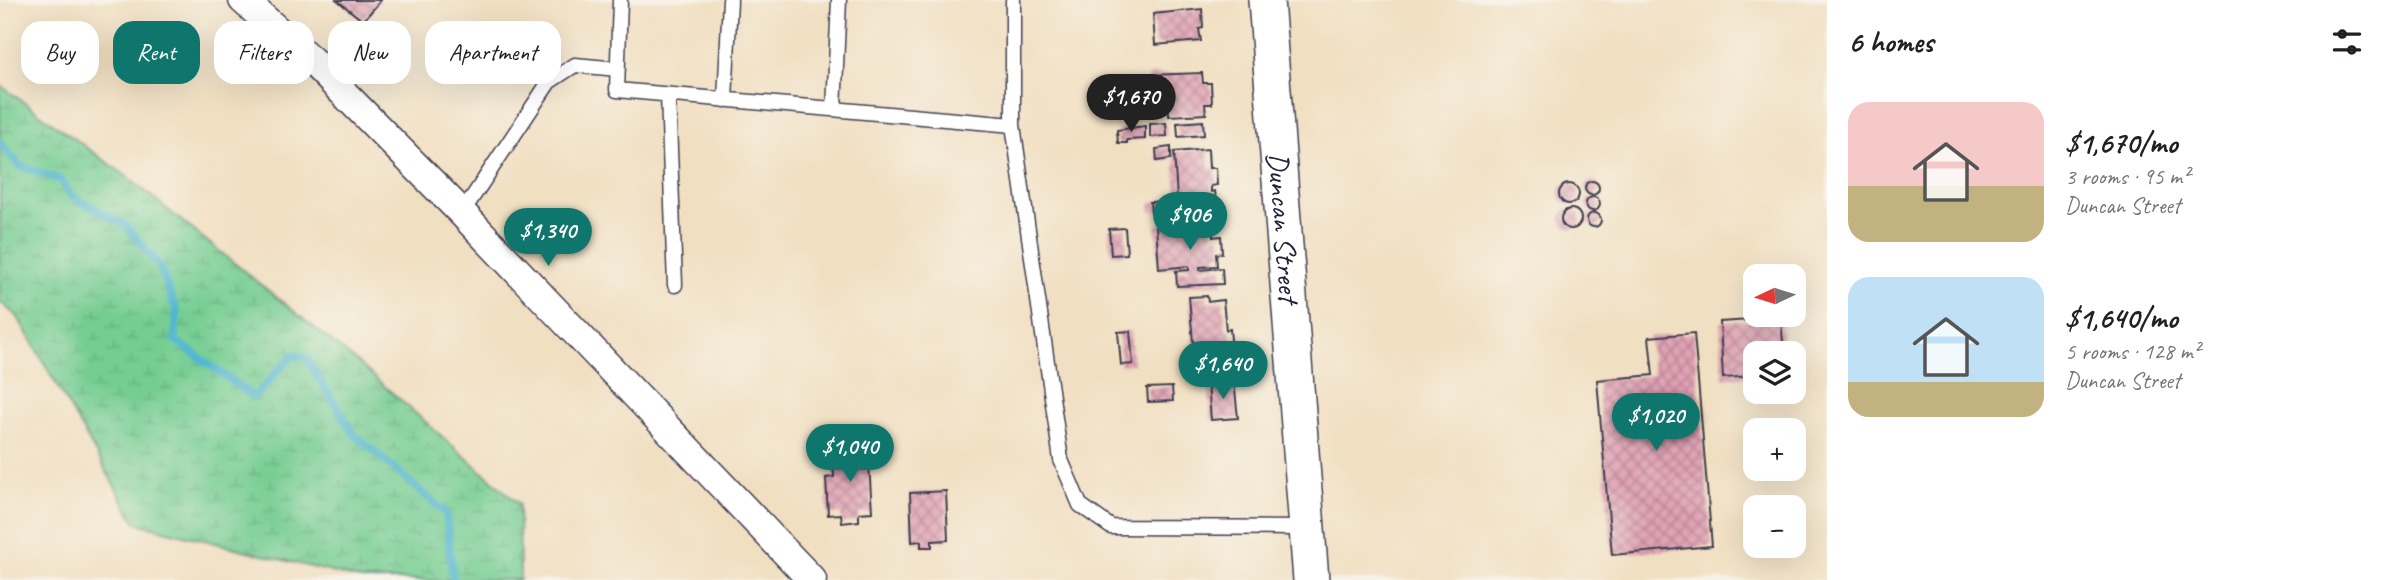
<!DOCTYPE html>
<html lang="en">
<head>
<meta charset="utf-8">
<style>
  :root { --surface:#fff; --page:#f6f6f6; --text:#202124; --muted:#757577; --accent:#0f766e }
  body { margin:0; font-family:Caveat,sans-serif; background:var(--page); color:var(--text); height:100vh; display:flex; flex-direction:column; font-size:26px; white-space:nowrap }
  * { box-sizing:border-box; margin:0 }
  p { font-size:23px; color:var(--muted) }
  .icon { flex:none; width:38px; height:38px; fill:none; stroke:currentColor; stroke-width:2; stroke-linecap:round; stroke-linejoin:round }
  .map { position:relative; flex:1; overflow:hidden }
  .side { display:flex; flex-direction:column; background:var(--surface); width:560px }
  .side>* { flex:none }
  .guide { position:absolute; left:21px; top:21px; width:665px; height:63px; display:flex; gap:14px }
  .needle { width:46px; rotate:266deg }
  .fabs { position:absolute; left:1743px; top:264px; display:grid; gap:14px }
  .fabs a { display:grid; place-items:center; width:63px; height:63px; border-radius:14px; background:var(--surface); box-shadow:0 7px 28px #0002; font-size:35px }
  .price { position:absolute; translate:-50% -60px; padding:0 16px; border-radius:24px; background:var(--accent); color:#fff; font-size:23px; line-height:46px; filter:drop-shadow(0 2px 4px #0008) }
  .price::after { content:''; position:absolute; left:50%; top:42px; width:21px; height:16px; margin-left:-10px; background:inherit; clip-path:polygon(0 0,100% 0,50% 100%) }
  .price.selected { background:#222; color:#fff }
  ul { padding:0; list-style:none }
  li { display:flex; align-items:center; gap:21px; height:175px; padding:0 21px }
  li span { display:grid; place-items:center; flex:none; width:196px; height:140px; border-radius:21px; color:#555 }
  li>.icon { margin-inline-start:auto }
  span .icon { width:84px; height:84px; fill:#fffc; stroke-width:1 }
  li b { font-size:30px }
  h2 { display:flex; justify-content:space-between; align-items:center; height:84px; padding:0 21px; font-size:30px }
  .pill { padding:0 24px; border-radius:21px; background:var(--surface); box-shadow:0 7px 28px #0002; font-size:24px; line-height:63px }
  .pill.selected { background:var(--accent); color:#fff }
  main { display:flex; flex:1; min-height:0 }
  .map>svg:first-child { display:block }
</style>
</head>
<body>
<main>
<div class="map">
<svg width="1827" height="580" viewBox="0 0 1827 580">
  <defs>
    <pattern id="wetland-marsh" width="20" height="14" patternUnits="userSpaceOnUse" patternTransform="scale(1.75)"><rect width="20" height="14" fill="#75cd92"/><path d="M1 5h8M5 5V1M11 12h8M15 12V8" fill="none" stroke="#65b07f"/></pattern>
    <pattern id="building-cross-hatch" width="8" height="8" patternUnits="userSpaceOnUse" patternTransform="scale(1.75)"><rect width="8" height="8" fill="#e1a3b5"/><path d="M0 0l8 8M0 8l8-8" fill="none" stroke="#b68494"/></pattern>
  </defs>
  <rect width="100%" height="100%" fill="#f7f3e8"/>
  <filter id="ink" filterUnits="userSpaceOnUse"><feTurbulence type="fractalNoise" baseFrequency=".0143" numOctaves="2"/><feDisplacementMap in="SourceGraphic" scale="14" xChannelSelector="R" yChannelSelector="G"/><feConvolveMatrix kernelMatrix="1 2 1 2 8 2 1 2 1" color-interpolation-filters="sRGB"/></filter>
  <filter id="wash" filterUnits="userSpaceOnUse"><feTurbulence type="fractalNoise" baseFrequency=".00686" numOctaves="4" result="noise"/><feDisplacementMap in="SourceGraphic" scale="28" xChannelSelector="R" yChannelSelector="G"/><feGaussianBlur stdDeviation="1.57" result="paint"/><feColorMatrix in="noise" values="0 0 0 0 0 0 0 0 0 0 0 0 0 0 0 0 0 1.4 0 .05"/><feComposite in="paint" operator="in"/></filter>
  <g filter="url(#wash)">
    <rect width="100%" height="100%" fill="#f1dfc1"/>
    <path fill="url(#wetland-marsh)" stroke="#4c7866" stroke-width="2" d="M0 85 126 176 358 363 519 504 520 580H363L136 523 17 316 0 302Z"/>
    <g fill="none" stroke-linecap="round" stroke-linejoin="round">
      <path stroke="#50b6ce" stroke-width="8" d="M0 143 20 166 61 180 71 196 125 225 159 265 177 313 175 340 254 397 293 355 306 358 354 434 446 513 453 580"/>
    </g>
    <g id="blocks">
      <path fill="url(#building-cross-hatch)" d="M337 0H381L363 21Z
        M1202 9 1203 28 1199 29 1201 41 1155 45 1153 14Z
        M1202 73 1203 83H1211L1212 104H1205L1206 114 1169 116V112L1149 113 1148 75Z
        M1203 121 1204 135 1178 137 1177 123Z
        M1166 123 1167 136 1150 137V124Z
        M1145 126V139L1127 140V143H1118L1117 130Z
        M1171 147V159L1157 161 1156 149Z
        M1208 149 1209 168H1216L1217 185 1211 186V192L1215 191 1217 211 1178 214 1174 152Z
        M1585 188a7 7 0 1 1 14 0a7 7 0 1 1-14 0Z
        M1559 194a10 10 0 1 1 20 0a10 10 0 1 1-20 0Z
        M1586 204a7 7 0 1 1 14 0a7 7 0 1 1-14 0Z
        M1165 201 1167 210 1151 212 1150 202Z
        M1561 219a10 10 0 1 1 20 0a10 10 0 1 1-20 0Z
        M1587 220a7 7 0 1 1 14 0a7 7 0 1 1-14 0Z
        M1212 221 1213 237 1221 236 1222 253 1216 254 1217 266 1200 267V270L1222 268 1223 284 1177 286 1176 271 1189 270V266L1159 269 1156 225Z
        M1125 228 1127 254 1111 255 1109 229Z
        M1207 296 1208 302 1223 300 1226 330 1230 329 1232 350 1194 353 1189 297Z
        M1781 318 1784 354H1755V376L1723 378 1720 322Z
        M1130 331 1133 364 1121 365 1118 332Z
        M1694 333 1712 546 1612 555 1597 380 1653 375 1649 337Z
        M1234 381 1238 418 1211 420 1208 384Z
        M1172 387 1173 401 1148 402 1147 388Z
        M868 447 872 512 859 513V521L842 523 841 514 828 515 826 478 834 477 832 449Z
        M946 491 948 540 932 541V547H921V541L912 542 910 493Z"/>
    </g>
  </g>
  <g filter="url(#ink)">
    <use href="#blocks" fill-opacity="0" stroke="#413e4f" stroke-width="2"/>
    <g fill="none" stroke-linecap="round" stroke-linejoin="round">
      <g stroke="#413e4f" stroke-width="17">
        <path id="service" d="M620 0 617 90 1013 125
          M1013 0V125L1061 460 1080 505 1111 527 1306 528
          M668 95 675 285
          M725 100 730 0
          M834 109 839 0
          M462 213 549 82 575 65 618 69"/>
      </g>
      <g stroke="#413e4f" stroke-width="31">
        <path id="minor" d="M243 0 311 60 462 213 812 580"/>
      </g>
      <g stroke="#413e4f" stroke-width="38">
        <g id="tertiary">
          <path id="s1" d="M1266 0 1311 580"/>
        </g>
      </g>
      <use href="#service" stroke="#fff" stroke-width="14"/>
      <use href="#minor" stroke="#fff" stroke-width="28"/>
      <use href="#tertiary" stroke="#fff" stroke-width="35"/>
    </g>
  </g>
  <g text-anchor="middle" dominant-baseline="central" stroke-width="5" stroke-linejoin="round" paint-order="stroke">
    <g font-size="30" fill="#22223b" stroke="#f7f3e8">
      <text stroke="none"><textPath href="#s1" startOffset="228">Duncan Street</textPath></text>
    </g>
  </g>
</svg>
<div class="fabs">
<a><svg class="needle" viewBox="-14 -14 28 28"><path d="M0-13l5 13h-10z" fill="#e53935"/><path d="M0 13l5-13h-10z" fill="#757577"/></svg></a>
<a><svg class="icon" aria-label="layers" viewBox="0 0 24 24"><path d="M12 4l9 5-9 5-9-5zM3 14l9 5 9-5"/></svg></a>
<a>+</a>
<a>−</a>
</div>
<b class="price selected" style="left:1131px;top:134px">$1,670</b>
<b class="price" style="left:1190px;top:252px">$906</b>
<b class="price" style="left:548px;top:268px">$1,340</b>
<b class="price" style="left:1223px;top:401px">$1,640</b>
<b class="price" style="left:1656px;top:453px">$1,020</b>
<b class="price" style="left:850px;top:484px">$1,040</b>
<div class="guide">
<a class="pill">Buy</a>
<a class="pill selected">Rent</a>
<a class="pill">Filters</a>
<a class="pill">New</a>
<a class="pill">Apartment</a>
</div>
</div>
<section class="side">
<h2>6 homes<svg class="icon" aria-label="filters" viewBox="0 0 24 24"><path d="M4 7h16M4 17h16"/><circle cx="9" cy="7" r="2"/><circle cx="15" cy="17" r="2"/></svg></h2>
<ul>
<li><span style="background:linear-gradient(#f6c9c9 60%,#c2b280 0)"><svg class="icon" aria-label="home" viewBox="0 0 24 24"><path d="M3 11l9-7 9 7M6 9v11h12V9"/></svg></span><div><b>$1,670/mo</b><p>3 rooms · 95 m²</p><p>Duncan Street</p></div></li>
<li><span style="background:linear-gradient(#bfe0f5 75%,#c2b280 0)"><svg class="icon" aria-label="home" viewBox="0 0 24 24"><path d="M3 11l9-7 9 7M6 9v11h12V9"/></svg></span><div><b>$1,640/mo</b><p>5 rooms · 128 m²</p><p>Duncan Street</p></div></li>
</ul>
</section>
</main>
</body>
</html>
